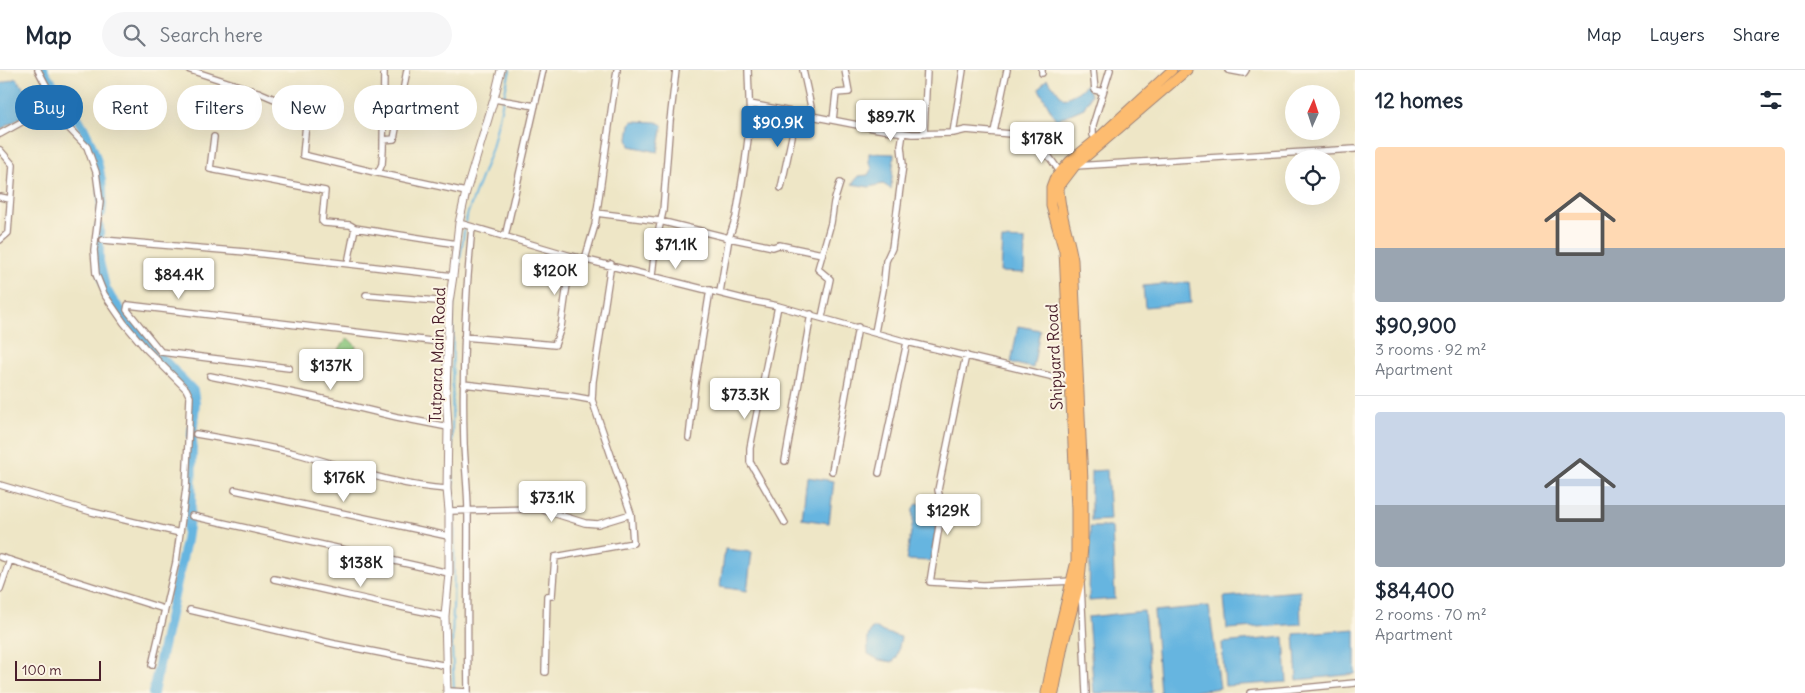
<!DOCTYPE html>
<html lang="en">
<head>
<meta charset="utf-8">
<style>
  :root { --surface:#fff; --page:#f6f6f7; --text:#1f2937; --muted:#747a83; --line:#e0e1e3; --accent:#1f6fb2 }
  body { margin:0; font-family:Delius,sans-serif; background:var(--page); color:var(--text); height:100vh; display:flex; flex-direction:column; font-size:19px; white-space:nowrap }
  * { box-sizing:border-box; margin:0 }
  p { font-size:16px; color:var(--muted) }
  .icon { flex:none; width:28px; height:28px; fill:none; stroke:currentColor; stroke-width:2; stroke-linecap:round; stroke-linejoin:round }
  .map { position:relative; flex:1; overflow:hidden }
  .panel { display:flex; flex-direction:column; background:var(--surface); width:450px }
  .panel>* { flex:none }
  .hud { position:absolute; left:15px; top:15px; width:475px; height:45px; display:flex; gap:10px }
  .needle { width:32px; rotate:3deg }
  .tools { position:absolute; left:1285px; top:15px; display:grid; gap:10px }
  .tools a { display:grid; place-items:center; width:55px; height:55px; border-radius:50%; background:var(--surface); box-shadow:0 5px 20px #0002; font-size:25px }
  .scale { position:absolute; left:15px; bottom:12px; width:86px; box-sizing:border-box; padding-left:5px; border:2px solid #4a1f2b; border-top:0; font-size:14px; line-height:18px; white-space:nowrap; color:#4a1f2b; -webkit-text-stroke:4px #fcf5e5; paint-order:stroke }
  .price { position:absolute; translate:-50% -42px; padding:0 11px; border-radius:5px; background:#fff; color:#222; font-size:16px; line-height:32px; filter:drop-shadow(0 1px 2px #0008) }
  .price::after { content:''; position:absolute; left:50%; top:30px; width:15px; height:11px; margin-left:-8px; background:inherit; clip-path:polygon(0 0,100% 0,50% 100%) }
  .price.current { background:var(--accent); color:#fff }
  ul { padding:0; list-style:none }
  li { display:grid; align-content:center; gap:10px; height:265px; padding:0 20px }
  li+li { border-top:1px solid var(--line) }
  li span { display:grid; place-items:center; height:155px; border-radius:5px; color:#555 }
  li>.icon { margin-inline-start:auto }
  span .icon { width:90px; height:90px; fill:#fffc; stroke-width:1 }
  li b { font-size:21px }
  h2 { display:flex; justify-content:space-between; align-items:center; height:60px; padding:0 20px; font-size:21px }
  .pill { padding:0 18px; border-radius:22px; background:var(--surface); box-shadow:0 5px 20px #0002; font-size:18px; line-height:45px }
  .pill.current { background:var(--accent); color:#fff }
  header { display:flex; align-items:center; gap:30px; box-sizing:border-box; height:70px; padding:0 25px; background:var(--surface); border-bottom:1px solid var(--line) }
  header strong { font-size:24px }
  nav { display:flex; gap:28px; margin-inline-start:auto; font-size:18px }
  .search { width:350px; height:45px; background:var(--page); display:flex; align-items:center; gap:12px; box-sizing:border-box; padding:0 18px; border-radius:28px; color:var(--muted); font-size:19px }
  main { display:flex; flex:1; min-height:0 }
  .map>svg:first-child { display:block }
</style>
</head>
<body>
<header>
<strong>Map</strong>
<div class="search"><svg class="icon" aria-label="search" viewBox="0 0 24 24"><circle cx="10" cy="10" r="6"/><path d="M15 15l6 6"/></svg>Search here</div>
<nav><a>Map</a><a>Layers</a><a>Share</a></nav>
</header>
<main>
<div class="map">
<svg width="1355" height="623" viewBox="0 0 1355 623">
  <rect width="100%" height="100%" fill="#fcf5e5"/>
  <filter id="ink" filterUnits="userSpaceOnUse"><feTurbulence type="fractalNoise" baseFrequency=".02" numOctaves="2"/><feDisplacementMap in="SourceGraphic" scale="10" xChannelSelector="R" yChannelSelector="G"/><feConvolveMatrix kernelMatrix="1 2 1 2 8 2 1 2 1" color-interpolation-filters="sRGB"/></filter>
  <filter id="wash" filterUnits="userSpaceOnUse"><feTurbulence type="fractalNoise" baseFrequency=".0096" numOctaves="4" result="noise"/><feDisplacementMap in="SourceGraphic" scale="20" xChannelSelector="R" yChannelSelector="G"/><feGaussianBlur stdDeviation="1.12" result="paint"/><feColorMatrix in="noise" values="0 0 0 0 0 0 0 0 0 0 0 0 0 0 0 0 0 1.4 0 .05"/><feComposite in="paint" operator="in"/></filter>
  <g filter="url(#wash)">
    <rect width="100%" height="100%" fill="#eee6c6"/>
    <path fill="#87c47a" stroke="#687252" d="M348 268 356 276 353 295 348 302 333 301 338 280Z"/>
    <path fill="#66b5e0" stroke="#586a86" d="M16 8C24 18 33 29 30 42L0 60V14Z
      M1047 9 1064 29 1078 22 1087 14 1091 25 1084 38 1056 50 1039 19Z
      M633 51 657 52 663 55 658 82 630 76 628 69 630 54Z
      M869 83 894 84 891 119 883 114 869 117 852 114 859 106 868 105 872 98 869 93Z
      M1002 169 1025 170 1024 203 1000 202Z
      M1189 212 1191 233 1145 237 1143 216Z
      M1018 256 1040 260 1033 298 1011 293Z
      M1107 400 1110 450 1091 451V401Z
      M807 407 834 411 829 453 802 449Z
      M929 433 935 436 939 441 931 491 906 490 913 451V438L917 434Z
      M1090 457H1112L1115 529 1089 531Z
      M725 479 752 482 747 521 720 517Z
      M1300 521 1301 554 1227 559 1224 527Z
      M1209 536 1220 618 1177 623H1160L1154 541Z
      M1144 541 1152 623H1094L1088 547Z
      M872 558H877L883 562 901 567 897 587 893 592 879 590 868 584C868 574 866 567 872 558Z
      M1355 559V604L1297 610 1294 564Z
      M1284 567 1287 612 1225 616 1222 573Z"/>
    <g fill="none" stroke-linecap="round" stroke-linejoin="round">
      <path stroke="#66b5e0" stroke-width="2" d="M454 620 452 576 455 460 452 372 453 239 466 148 492 78 510 0"/>
      <path stroke="#66b5e0" stroke-width="10" d="M43 0C53 17 67 30 77 47 94 75 106 110 101 143
        M99 157V192L105 217 112 230 150 276 193 321 195 333 192 366 191 434 186 470 153 623"/>
    </g>
  </g>
  <g filter="url(#ink)">
    <g fill="none" stroke-linecap="round" stroke-linejoin="round">
      <g stroke="#9c8278" stroke-width="8">
        <path id="minor" d="M38 0 54 30 59 48 87 77 96 102 100 132 94 180 96 204 104 224 124 253 145 278 186 319 190 327 186 418 176 492 152 595
          M190 0 258 22 307 43 303 85 378 103
          M384 0 383 80 382 94 378 103 466 122
          M803 0 813 46
          M1093 0 1095 20 1103 22
          M1228 0 1244 3 1246 0
          M1042 3V0
          M494 29 535 36
          M750 34 878 59 912 64 953 63 966 60 1022 65 1040 74 1060 102
          M833 50 836 23 849 22 845 0
          M994 62 1007 0
          M953 63 963 0
          M0 64 36 44 54 30
          M924 64 927 0
          M214 67 210 99 325 121 322 151 324 153 350 155 355 158 348 193
          M1097 69 1093 65V55L1110 0
          M383 70 394 69 407 0
          M0 80 13 95 8 163 0 170
          M1075 96 1355 79
          M781 118 797 43
          M0 127 10 129
          M596 143 660 151 729 168 773 177 779 175 822 184
          M459 153 571 186 747 230 778 236 907 272 1071 311
          M355 158 457 174
          M505 167 543 0
          M103 170 246 182 453 206
          M585 189 595 155 617 0
          M652 206 655 177 663 141 670 51 676 0
          M720 222 729 168 736 147 745 93 750 53 748 0
          M366 225 449 232
          M778 236 750 378V392L785 453
          M822 247 830 209 818 199 831 153 834 132 840 113
          M875 262 883 220 886 191 892 178 903 95 901 76 903 63
          M464 267 555 275 561 257 571 186
          M966 285 938 420 942 438 930 512 983 515 1074 511
          M289 298 161 282 127 240 128 235 448 273
          M210 306 314 327 397 347 448 357
          M463 314 570 326 592 330
          M196 364C232 370 267 376 302 385 350 398 396 416 447 419
          M689 368 695 313 710 220
          M785 391 811 244
          M832 401 858 257
          M879 403 907 272
          M0 415 92 442 180 463
          M235 420 448 466
          M449 441 540 439 585 453 598 454 631 444
          M192 446 449 503
          M0 487 164 539
          M274 509C331 521 388 535 445 546
          M1081 515 1086 623
          M0 519 10 490
          M190 540 335 574 447 596
          M545 602 547 526H552L555 487 633 473 631 444 592 330 593 311 611 194
          M448 621 468 622C467 562 468 503 468 443 468 420 465 397 464 374 462 302 465 230 472 157
          M1250 623 1355 613"/>
      </g>
      <g stroke="#9c8278" stroke-width="9">
        <path id="tertiary" d="M447 623 445 546 449 503V441L447 419 448 357 446 323 449 232 453 206 459 153 466 122 494 29 501 0"/>
      </g>
      <g stroke="#9c8278" stroke-width="11">
        <path id="primary" d="M1046 623 1056 573 1076 491V439L1064 181 1051 136V117L1054 109 1070 91 1097 69 1172 0
          M1054 623 1063 576 1080 510 1083 476V412L1073 190C1069 165 1059 142 1059 117L1075 96 1187 0"/>
      </g>
      <use href="#minor" stroke="#fff" stroke-width="5.5"/>
      <use href="#tertiary" stroke="#fff" stroke-width="7"/>
      <use href="#primary" stroke="#fdbc70" stroke-width="9"/>
    </g>
  </g>
  <g text-anchor="middle" dominant-baseline="central" stroke-width="4" stroke-linejoin="round" paint-order="stroke">
    <g font-size="16" fill="#4a1f2b" stroke="#fcf5e5">
      <text transform="translate(437 285) rotate(-88)">Tutpara Main Road</text>
      <text transform="translate(1054 287) rotate(-93)">Shipyard Road</text>
    </g>
  </g>
</svg>
<div class="tools">
<a><svg class="needle" viewBox="-14 -14 28 28"><path d="M0-13l5 13h-10z" fill="#e53935"/><path d="M0 13l5-13h-10z" fill="#747a83"/></svg></a>
<a><svg class="icon" aria-label="locate" viewBox="0 0 24 24"><circle cx="12" cy="12" r="6"/><path d="M12 2v4M12 18v4M2 12h4M18 12h4"/></svg></a>
</div>
<div class="scale">100 m</div>
<b class="price" style="left:891px;top:72px">$89.7K</b>
<b class="price current" style="left:778px;top:78px">$90.9K</b>
<b class="price" style="left:1042px;top:94px">$178K</b>
<b class="price" style="left:676px;top:200px">$71.1K</b>
<b class="price" style="left:555px;top:226px">$120K</b>
<b class="price" style="left:179px;top:230px">$84.4K</b>
<b class="price" style="left:331px;top:321px">$137K</b>
<b class="price" style="left:745px;top:350px">$73.3K</b>
<b class="price" style="left:344px;top:433px">$176K</b>
<b class="price" style="left:552px;top:453px">$73.1K</b>
<b class="price" style="left:948px;top:466px">$129K</b>
<b class="price" style="left:361px;top:518px">$138K</b>
<div class="hud">
<a class="pill current">Buy</a>
<a class="pill">Rent</a>
<a class="pill">Filters</a>
<a class="pill">New</a>
<a class="pill">Apartment</a>
</div>
</div>
<section class="panel">
<h2>12 homes<svg class="icon" aria-label="filters" viewBox="0 0 24 24"><path d="M4 7h16M4 17h16"/><circle cx="9" cy="7" r="2"/><circle cx="15" cy="17" r="2"/></svg></h2>
<ul>
<li><span style="background:linear-gradient(#ffd9b3 65%,#9aa5b1 0)"><svg class="icon" aria-label="home" viewBox="0 0 24 24"><path d="M3 11l9-7 9 7M6 9v11h12V9"/></svg></span><div><b>$90,900</b><p>3 rooms · 92 m²</p><p>Apartment</p></div></li>
<li><span style="background:linear-gradient(#c9d6e8 60%,#9aa5b1 0)"><svg class="icon" aria-label="home" viewBox="0 0 24 24"><path d="M3 11l9-7 9 7M6 9v11h12V9"/></svg></span><div><b>$84,400</b><p>2 rooms · 70 m²</p><p>Apartment</p></div></li>
</ul>
</section>
</main>
</body>
</html>
